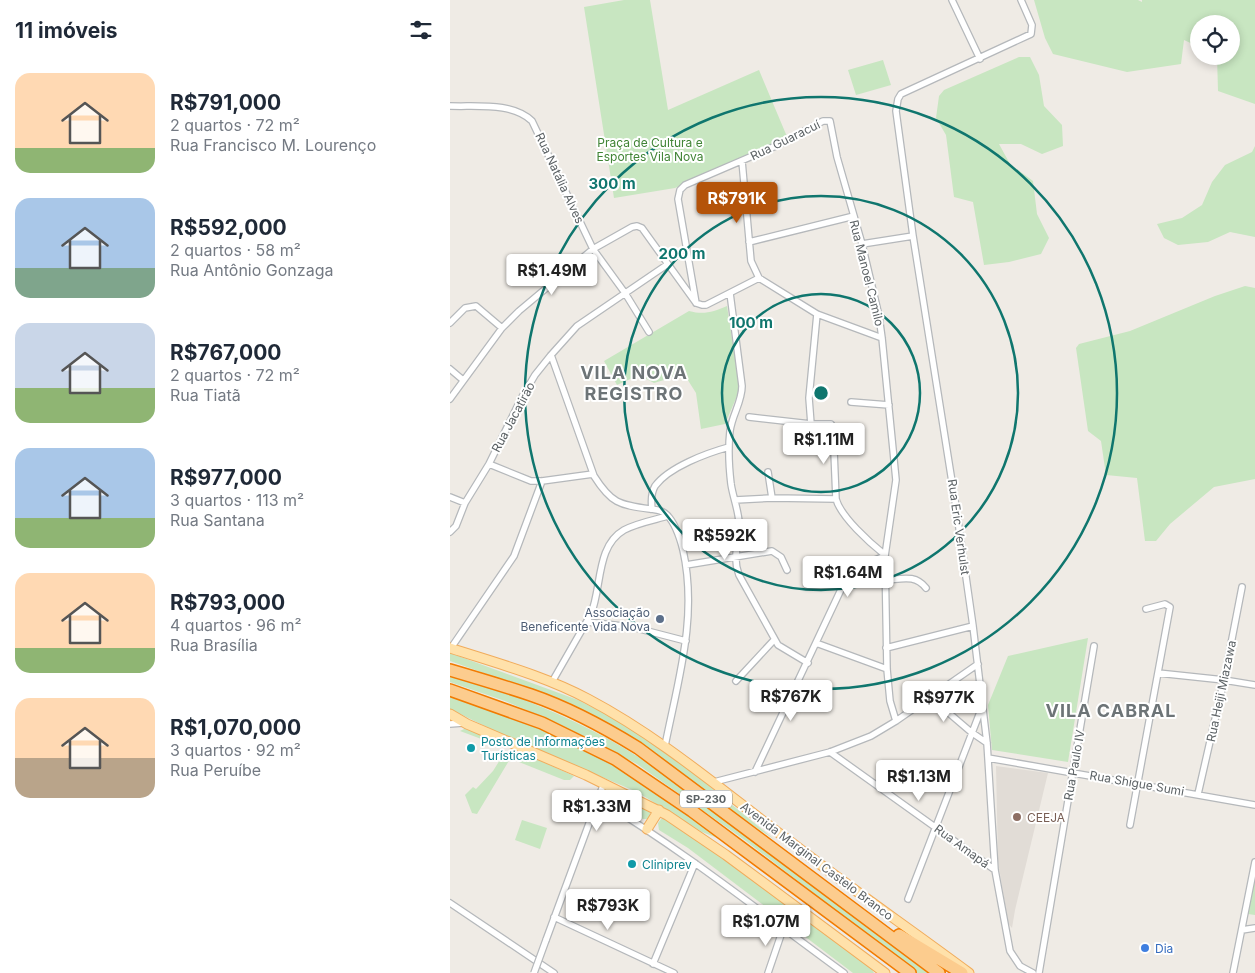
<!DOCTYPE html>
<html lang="pt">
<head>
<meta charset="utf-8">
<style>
  :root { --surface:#fff; --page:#f2f2f3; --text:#1f2937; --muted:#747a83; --accent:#b45309 }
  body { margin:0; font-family:Inter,sans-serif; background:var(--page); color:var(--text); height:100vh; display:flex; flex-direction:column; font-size:19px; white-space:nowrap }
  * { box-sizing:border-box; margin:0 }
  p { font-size:16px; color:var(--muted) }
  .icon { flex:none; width:28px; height:28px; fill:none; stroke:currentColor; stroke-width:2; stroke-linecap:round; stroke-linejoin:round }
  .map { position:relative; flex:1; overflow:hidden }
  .details { display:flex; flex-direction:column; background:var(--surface); width:450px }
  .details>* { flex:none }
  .fabs { position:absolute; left:740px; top:15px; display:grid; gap:10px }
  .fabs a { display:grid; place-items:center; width:50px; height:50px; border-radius:50%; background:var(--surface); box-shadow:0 2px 8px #0003; font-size:25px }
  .price { position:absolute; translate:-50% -42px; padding:0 11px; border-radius:5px; background:#fff; color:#222; font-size:16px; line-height:32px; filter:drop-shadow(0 1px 2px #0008) }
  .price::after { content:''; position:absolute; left:50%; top:30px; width:15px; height:11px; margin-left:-8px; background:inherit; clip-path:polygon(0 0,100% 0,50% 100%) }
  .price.on { background:var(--accent); color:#fff }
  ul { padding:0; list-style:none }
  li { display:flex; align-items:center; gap:15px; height:125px; padding:0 15px }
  li span { display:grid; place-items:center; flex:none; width:140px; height:100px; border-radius:15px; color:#555 }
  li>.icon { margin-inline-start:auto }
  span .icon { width:60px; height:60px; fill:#fffc; stroke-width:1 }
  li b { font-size:21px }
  h2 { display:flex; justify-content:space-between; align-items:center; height:60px; padding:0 15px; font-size:21px }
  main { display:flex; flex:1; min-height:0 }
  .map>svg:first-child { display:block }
</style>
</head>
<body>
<main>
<section class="details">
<h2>11 imóveis<svg class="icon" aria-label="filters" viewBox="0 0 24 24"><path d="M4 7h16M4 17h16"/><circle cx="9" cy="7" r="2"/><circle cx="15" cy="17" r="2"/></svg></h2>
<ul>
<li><span style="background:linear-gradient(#ffd9b3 75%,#8fb573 0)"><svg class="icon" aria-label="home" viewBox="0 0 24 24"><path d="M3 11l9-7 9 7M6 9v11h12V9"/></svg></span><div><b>R$791,000</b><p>2 quartos · 72 m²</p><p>Rua Francisco M. Lourenço</p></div></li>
<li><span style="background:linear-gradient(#a9c7e8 70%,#7fa58c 0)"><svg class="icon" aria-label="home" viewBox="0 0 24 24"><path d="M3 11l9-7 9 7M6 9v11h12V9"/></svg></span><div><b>R$592,000</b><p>2 quartos · 58 m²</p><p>Rua Antônio Gonzaga</p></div></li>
<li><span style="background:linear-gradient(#c9d6e8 65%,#8fb573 0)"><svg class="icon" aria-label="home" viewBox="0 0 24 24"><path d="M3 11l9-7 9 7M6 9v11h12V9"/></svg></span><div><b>R$767,000</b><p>2 quartos · 72 m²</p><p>Rua Tiatã</p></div></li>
<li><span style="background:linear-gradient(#a9c7e8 70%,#8fb573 0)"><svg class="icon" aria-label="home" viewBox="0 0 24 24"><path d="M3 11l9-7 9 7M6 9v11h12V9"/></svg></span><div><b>R$977,000</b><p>3 quartos · 113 m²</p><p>Rua Santana</p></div></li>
<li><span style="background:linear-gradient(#ffd9b3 75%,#8fb573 0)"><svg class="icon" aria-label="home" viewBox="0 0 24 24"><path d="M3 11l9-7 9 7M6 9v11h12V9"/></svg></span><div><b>R$793,000</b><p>4 quartos · 96 m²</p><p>Rua Brasília</p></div></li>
<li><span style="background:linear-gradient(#ffd9b3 60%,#b9a48a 0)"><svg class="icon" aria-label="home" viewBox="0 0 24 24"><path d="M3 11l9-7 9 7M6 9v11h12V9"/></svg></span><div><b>R$1,070,000</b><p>3 quartos · 92 m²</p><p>Rua Peruíbe</p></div></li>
</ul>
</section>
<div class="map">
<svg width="805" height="973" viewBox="0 0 805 973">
  <rect width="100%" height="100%" fill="#efebe5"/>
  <path fill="#e1dcd6" d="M546 766 598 773 565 910 562 928 558 923 548 861Z"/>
  <path fill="#c8e6c1" d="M174 0H200L218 110 309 70 338 139 225 188 164 198 134 7Z
    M584 0H688L692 2V0H805V104L768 91 767 56H781V24H749V47L734 40 731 64 677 72 603 54 595 38Z
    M569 57H580L589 75 594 106 612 125 613 146 592 154 571 144H549L560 164 583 181 587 214 599 238 591 254 559 262 534 265 523 202 504 197 496 135 486 118 489 96 494 90Z
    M433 60 441 85 406 95 398 70Z
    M805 146V237L780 232 758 242 728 245 714 238 707 224 732 218 752 205 762 182 775 165 802 152Z
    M795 286 805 288V479L764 487 720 524 706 541H695L687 478 656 475 651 441 638 431 626 348 629 344 680 331 765 296Z
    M277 306 289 385 287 396 275 424 251 429 246 393 234 374 204 383 189 375 167 385 154 361 239 311C254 315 263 312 277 306Z
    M638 638 618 762 542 750 538 705 558 656Z
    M0 653 128 700 160 716 195 738 236 767 325 840 295 820 192 744 79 689 0 661Z
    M0 673C66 695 131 720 190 758 215 774 239 793 264 811 336 864 406 920 478 973H467L296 841 187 764 107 723 55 701 0 682Z
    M0 694C54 714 112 736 162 765 200 787 237 813 273 840L252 832 187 792 49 733 0 709Z
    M14 729H18L54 744 50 746 10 731Z
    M69 751 124 776 120 780H114L69 762Z
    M53 755H59L60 759 27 814 22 813 15 795 23 787 26 789 43 771Z
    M159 789 200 810V816L197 819H193L154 796V793Z
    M216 818 248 840 421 968 424 973H403L238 848 209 830 208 823 211 819Z
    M72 820 97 828 90 849 65 840Z
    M805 876V915L798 914Z"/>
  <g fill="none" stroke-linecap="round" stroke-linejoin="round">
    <g stroke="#b5b8bb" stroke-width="8">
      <path id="minor" d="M502 0 530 59
        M571 0 582 25 581 34 451 94 448 99 446 111 463 236 506 507 523 626 537 743 545 870 560 951 570 966 583 973
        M0 106C27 107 62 102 82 121L143 249 175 293 199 332
        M292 161 301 261 309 278 367 314 432 338
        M299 242 404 216
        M412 244 463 236
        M280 293 292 386C292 402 282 415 280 431 278 448 279 467 281 484 283 497 288 509 289 522 291 542 281 554 289 575L328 645 358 663
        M246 303 228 199 230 190 235 185 328 145 373 121H380L387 157 412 244 429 316 432 338 446 480 435 556 437 669 440 701 446 721
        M0 323 15 308 26 306 52 328
        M101 355 144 476C161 503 169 505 200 509 207 510 212 510 217 515 226 524 230 538 233 550 248 617 228 680 215 746
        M0 369 13 380
        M0 399 52 328 69 311 143 249 182 227 187 226 192 228 246 303 252 305H256L309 278
        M401 402 439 405
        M299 417 361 424H381L383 427 386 499
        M361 424 359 398 367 314
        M39 464 81 481H92L143 474
        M318 472 322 498
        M0 497 15 503
        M285 500 322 498 386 499C391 517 420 543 435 555
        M202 509C201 501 201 493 205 486 219 467 257 453 279 447
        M0 532 6 526 15 503 39 464 72 397 85 375 101 355 127 326 218 264
        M236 565 322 551 331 557 337 570
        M436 580C452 579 465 574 476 588
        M137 622 182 627 236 641
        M366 643 437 669
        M1 648 64 556 92 481
        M436 648 523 626
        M708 673 774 680 805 685
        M286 681 324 640
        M102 682 141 614C152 587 146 546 174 530 187 523 204 520 218 516
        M480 697 521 732 537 743
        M0 724 13 723
        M380 752 545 870
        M538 758 805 805
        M305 772 395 581 417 563 435 556
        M264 782 380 752 421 736 446 721 528 664
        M748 794 774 680 792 587
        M148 799C234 851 313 914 394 973
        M680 825 720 607 715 604 696 609
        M458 899 532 707
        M0 903 104 973
        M104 917 224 973
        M792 930 805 928
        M96 940 154 783
        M203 964 245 863
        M318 973 333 929
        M589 973 644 646
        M783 973 805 862"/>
    </g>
    <g stroke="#f1ac5c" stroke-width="11">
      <path id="primary" d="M0 648C46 663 95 676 138 699 212 738 275 793 342 843 400 888 460 929 519 973
        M0 714 17 724 136 775 217 815 276 855 435 973
        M197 829 209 810"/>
    </g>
    <g stroke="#f27b01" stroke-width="14">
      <path id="motorway" d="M0 670C27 678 54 686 81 695 119 708 154 727 188 748L489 973
        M0 690 92 723 165 759 242 811 460 973
        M449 935 512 973"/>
    </g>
    <use href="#minor" stroke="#fff" stroke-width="5.5"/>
    <use href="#primary" stroke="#ffe1aa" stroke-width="9"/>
    <use href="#motorway" stroke="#fccc8e" stroke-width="11"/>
    <g stroke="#b5b8bb" stroke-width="8" stroke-linecap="butt">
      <path id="minor-bridge" d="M84 973 96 940"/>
    </g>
    <use href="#minor-bridge" stroke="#fff" stroke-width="5.5"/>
  </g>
  <g fill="none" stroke="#0f766e" stroke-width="2.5">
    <circle cx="371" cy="393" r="99"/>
    <circle cx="371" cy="393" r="197"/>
    <circle cx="371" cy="393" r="296"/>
  </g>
  <circle fill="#5c6f8a" stroke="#fff" stroke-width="2" cx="210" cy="619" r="5"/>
  <g fill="#0f9aa8" stroke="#fff" stroke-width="2">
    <circle cx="21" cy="748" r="5"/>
    <circle cx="182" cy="864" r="5"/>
  </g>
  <circle fill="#8d6e63" stroke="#fff" stroke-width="2" cx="567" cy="817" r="5"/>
  <circle fill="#3f7fe0" stroke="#fff" stroke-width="2" cx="695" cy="948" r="5"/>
  <g text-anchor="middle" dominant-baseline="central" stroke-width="4" stroke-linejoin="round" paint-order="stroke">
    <rect fill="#fff" stroke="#8d9193" stroke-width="1" x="230" y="790.5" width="52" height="17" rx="4"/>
    <g font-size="11" font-weight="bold" fill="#5c6265">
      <text x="256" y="799">SP-230</text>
    </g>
    <g font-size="12" fill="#5c6265" stroke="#fff">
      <text transform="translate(335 140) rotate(-26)">Rua Guaracuí</text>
      <text transform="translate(110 178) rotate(65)">Rua Natália Alves</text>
      <text transform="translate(417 273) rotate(76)">Rua Manoel Camilo</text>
      <text transform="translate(63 417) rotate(-62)">Rua Jacatirão</text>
      <text transform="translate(509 527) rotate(82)">Rua Eric Verhulst</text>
      <text transform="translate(771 691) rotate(-78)">Rua Heiji Miazawa</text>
      <text transform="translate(624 765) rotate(-80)">Rua Paulo IV</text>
      <text transform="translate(687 783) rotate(10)">Rua Shigue Sumi</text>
      <text transform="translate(512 846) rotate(36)">Rua Amapá</text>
      <text transform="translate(367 861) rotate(37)">Avenida Marginal Castelo Branco</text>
    </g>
    <g font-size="12" fill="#408435" stroke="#fff">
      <text x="200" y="142">Praça de Cultura e<tspan x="200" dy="14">Esportes Vila Nova</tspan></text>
    </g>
    <g font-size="12" fill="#4e5e75" stroke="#fff" text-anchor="end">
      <text x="200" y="612">Associação<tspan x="200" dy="14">Beneficente Vida Nova</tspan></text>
    </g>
    <g font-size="12" fill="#0d838f" stroke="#fff" text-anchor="start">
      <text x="31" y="741">Posto de Informações<tspan x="31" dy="14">Turísticas</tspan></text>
      <text x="192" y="864">Cliniprev</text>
    </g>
    <g font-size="12" fill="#785e54" stroke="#fff" text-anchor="start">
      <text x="577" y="817">CEEJA</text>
    </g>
    <g font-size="12" fill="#366cbe" stroke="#fff" text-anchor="start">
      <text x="705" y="948">Dia</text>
    </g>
    <g font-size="18" font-weight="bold" letter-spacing="1" fill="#6d7477" stroke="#fff">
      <text x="184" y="372">VILA NOVA<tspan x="184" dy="21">REGISTRO</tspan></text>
      <text x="661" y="710">VILA CABRAL</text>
    </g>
  </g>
  <circle cx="371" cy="393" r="8" fill="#0f766e" stroke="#fff" stroke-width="2.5"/>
  <g font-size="15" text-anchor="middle" font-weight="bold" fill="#0f766e" stroke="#fff" stroke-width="4" stroke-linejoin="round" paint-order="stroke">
    <text x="162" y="189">300 m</text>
    <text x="232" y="259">200 m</text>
    <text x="301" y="328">100 m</text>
  </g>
</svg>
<div class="fabs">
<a><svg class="icon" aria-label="locate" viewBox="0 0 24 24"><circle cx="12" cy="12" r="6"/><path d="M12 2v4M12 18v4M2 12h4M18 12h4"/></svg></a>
</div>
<b class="price on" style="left:287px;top:224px">R$791K</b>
<b class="price" style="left:102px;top:296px">R$1.49M</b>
<b class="price" style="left:374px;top:465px">R$1.11M</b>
<b class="price" style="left:275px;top:561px">R$592K</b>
<b class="price" style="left:398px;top:598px">R$1.64M</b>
<b class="price" style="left:341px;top:722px">R$767K</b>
<b class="price" style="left:494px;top:723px">R$977K</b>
<b class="price" style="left:469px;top:802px">R$1.13M</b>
<b class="price" style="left:147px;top:832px">R$1.33M</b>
<b class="price" style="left:158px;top:931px">R$793K</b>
<b class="price" style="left:316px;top:947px">R$1.07M</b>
</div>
</main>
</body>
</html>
